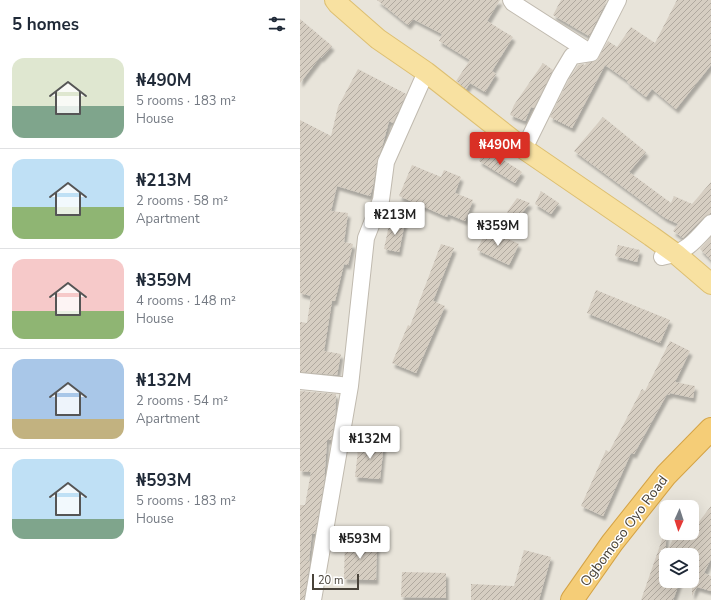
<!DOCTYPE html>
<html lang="en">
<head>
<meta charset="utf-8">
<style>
  :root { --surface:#fff; --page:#f2f2f3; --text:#1f2937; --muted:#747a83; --line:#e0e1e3; --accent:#d93025 }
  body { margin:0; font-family:"Nunito Sans",sans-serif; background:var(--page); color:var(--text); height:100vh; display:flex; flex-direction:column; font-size:15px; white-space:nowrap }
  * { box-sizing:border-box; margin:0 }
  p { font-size:13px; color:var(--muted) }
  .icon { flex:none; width:22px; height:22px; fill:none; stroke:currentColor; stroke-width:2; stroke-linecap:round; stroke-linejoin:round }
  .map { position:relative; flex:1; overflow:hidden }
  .drawer { display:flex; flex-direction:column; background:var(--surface); width:300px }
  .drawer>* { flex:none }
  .needle { width:26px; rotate:183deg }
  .fabs { position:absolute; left:359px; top:500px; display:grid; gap:8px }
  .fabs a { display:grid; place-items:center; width:40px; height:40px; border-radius:8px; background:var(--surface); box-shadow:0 4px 16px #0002; font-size:20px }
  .scale { position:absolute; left:12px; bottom:10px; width:47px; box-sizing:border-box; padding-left:4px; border:2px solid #49433a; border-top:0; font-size:11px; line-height:14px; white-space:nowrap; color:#49433a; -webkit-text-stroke:3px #fff; paint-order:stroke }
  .price { position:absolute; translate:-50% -34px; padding:0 9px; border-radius:4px; background:#fff; color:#222; font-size:13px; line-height:26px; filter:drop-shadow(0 1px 2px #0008) }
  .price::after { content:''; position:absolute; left:50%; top:24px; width:12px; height:9px; margin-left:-6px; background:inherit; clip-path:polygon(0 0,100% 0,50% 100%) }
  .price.active { background:var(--accent); color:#fff }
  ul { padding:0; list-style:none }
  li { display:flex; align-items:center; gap:12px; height:100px; padding:0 12px }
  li+li { border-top:1px solid var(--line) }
  li span { display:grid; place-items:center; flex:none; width:112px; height:80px; border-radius:12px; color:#555 }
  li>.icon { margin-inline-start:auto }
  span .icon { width:48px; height:48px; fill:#fffc; stroke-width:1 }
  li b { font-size:17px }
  h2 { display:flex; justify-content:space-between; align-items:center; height:48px; padding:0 12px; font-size:17px }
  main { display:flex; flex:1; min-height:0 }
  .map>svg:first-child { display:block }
</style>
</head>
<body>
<main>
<section class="drawer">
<h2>5 homes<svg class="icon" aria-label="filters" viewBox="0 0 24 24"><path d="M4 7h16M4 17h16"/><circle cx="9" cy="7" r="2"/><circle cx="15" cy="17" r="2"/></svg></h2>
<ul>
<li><span style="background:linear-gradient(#dfe7d0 60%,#7fa58c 0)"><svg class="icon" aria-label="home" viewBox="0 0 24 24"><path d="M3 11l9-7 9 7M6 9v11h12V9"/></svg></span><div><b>₦490M</b><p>5 rooms · 183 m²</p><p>House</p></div></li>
<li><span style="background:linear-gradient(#bfe0f5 60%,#8fb573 0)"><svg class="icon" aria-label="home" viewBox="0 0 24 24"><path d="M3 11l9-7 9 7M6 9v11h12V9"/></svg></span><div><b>₦213M</b><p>2 rooms · 58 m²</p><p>Apartment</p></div></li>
<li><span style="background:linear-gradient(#f6c9c9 65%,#8fb573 0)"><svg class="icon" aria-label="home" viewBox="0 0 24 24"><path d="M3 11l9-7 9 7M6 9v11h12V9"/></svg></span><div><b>₦359M</b><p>4 rooms · 148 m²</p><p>House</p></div></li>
<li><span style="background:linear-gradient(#a9c7e8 75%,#c2b280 0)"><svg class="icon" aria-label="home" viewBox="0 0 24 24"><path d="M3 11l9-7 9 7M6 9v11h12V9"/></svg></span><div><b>₦132M</b><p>2 rooms · 54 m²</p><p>Apartment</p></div></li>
<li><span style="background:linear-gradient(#bfe0f5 75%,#7fa58c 0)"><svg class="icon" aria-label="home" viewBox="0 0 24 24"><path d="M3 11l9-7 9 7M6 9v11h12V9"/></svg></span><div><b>₦593M</b><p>5 rooms · 183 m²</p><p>House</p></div></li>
</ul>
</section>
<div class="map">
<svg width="411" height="600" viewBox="0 0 411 600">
  <defs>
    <pattern id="building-hatch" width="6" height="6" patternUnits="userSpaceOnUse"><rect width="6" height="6" fill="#d6cec2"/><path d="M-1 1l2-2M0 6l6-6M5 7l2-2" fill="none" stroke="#b0a99f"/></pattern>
    <filter id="shadow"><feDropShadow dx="2.5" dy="4.5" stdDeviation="1" flood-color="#0004"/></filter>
  </defs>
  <rect width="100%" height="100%" fill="#f5f2ec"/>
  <path fill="#e8e4da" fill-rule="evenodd" d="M0 0H411V600H0ZM366 507H392V533H366ZM366 555H392V581H366Z"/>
  <path fill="url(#building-hatch)" filter="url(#shadow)" d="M77 0H200L187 21 213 37 192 71 196 74 185 92 170 83 166 89 156 81 170 60 139 41 142 34 113 19 108 25Z
    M261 0H307L289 36 253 15Z
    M377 0H411V65L376 109 352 89 346 97 327 82 328 81 305 65 272 128 250 117 268 81 278 65 282 64 285 65 286 63 297 60 308 41 317 47 331 27 355 43Z
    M0 19 32 46 21 58 20 57 0 83Z
    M243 63 253 70 234 108 231 107 225 121 210 115 214 105Z
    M58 69 106 94 93 123 89 121 82 147 77 161 73 186 70 196 37 186 31 211 48 213 44 242 53 244 48 265 44 264 35 301H32L24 351 41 354 37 375 0 372V322L7 323 11 296 0 293V120L31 136 38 107Z
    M303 117 346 152 329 172 371 203 374 196 392 204 411 182V214L404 217 383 238 373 231 378 224 365 218 274 151Z
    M186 149 222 172 215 183 179 161Z
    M112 165 141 177 144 170 161 177 155 193 173 200 165 221 148 214 147 217 99 196Z
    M241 191 259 203 251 214 235 204Z
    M217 198 230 203 217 219 207 212Z
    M90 220 105 222 99 252 84 249Z
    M187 229 219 244 209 265 177 250Z
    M411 237V260L400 249Z
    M141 244 154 248 133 301 145 306 116 373 92 363 108 325 110 326Z
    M318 245 340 250 337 262 315 256Z
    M296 290 370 320 360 343 287 313Z
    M370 341 390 351 375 382 395 386 393 398 370 393 369 395 367 394 334 454 331 453 303 516 281 506 306 450 309 452 342 389 345 391Z
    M0 391 36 394 35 418 31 440H27L24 483 15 534 12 533 9 560H2L10 561 4 600H0V505H5L11 472 0 471Z
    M59 441 84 443 80 479 55 477Z
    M411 506V559L404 573 411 576V591L397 587 392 596V555H366V581H380L373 600H341L364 534H366V553L376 533H392V531Z
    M45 539 77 540 76 580 44 579Z
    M224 550 251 557 239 600H171V584L214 586Z
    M102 572 146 573V598L101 597Z"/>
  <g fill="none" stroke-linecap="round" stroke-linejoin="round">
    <g stroke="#c0baaf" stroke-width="18">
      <path id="minor" d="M211 0 213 3 291 53
        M224 149 260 76 272 56 291 53 318 0
        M362 257C387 252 395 241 411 223
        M0 381 50 386
        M13 600 50 386 66 238 81 200 86 162 126 72"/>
    </g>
    <g stroke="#ddbf71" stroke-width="22">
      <path id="major" d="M35 0 38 4 78 39 126 72 224 149 351 236 376 254 411 284"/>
    </g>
    <g stroke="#d4a346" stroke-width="24">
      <path id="highway" d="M272 600 312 543 366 475 411 429"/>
    </g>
    <use href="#minor" stroke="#fff" stroke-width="16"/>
    <use href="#major" stroke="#f8e1a1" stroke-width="20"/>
    <use href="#highway" stroke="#f5cd77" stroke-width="22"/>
  </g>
  <g text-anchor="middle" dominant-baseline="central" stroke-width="3" stroke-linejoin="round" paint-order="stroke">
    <g font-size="14" fill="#49433a" stroke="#fff">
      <text transform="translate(324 531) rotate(-53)">Ogbomoso Oyo Road</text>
    </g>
  </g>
</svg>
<div class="fabs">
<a><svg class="needle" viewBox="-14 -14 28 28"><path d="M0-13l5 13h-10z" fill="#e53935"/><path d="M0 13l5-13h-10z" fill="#747a83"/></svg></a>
<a><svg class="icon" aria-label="layers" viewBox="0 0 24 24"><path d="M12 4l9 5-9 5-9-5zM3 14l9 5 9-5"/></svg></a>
</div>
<div class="scale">20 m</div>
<b class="price active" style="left:200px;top:166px">₦490M</b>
<b class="price" style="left:95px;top:236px">₦213M</b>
<b class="price" style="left:198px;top:247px">₦359M</b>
<b class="price" style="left:70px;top:460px">₦132M</b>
<b class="price" style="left:60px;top:560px">₦593M</b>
</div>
</main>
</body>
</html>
